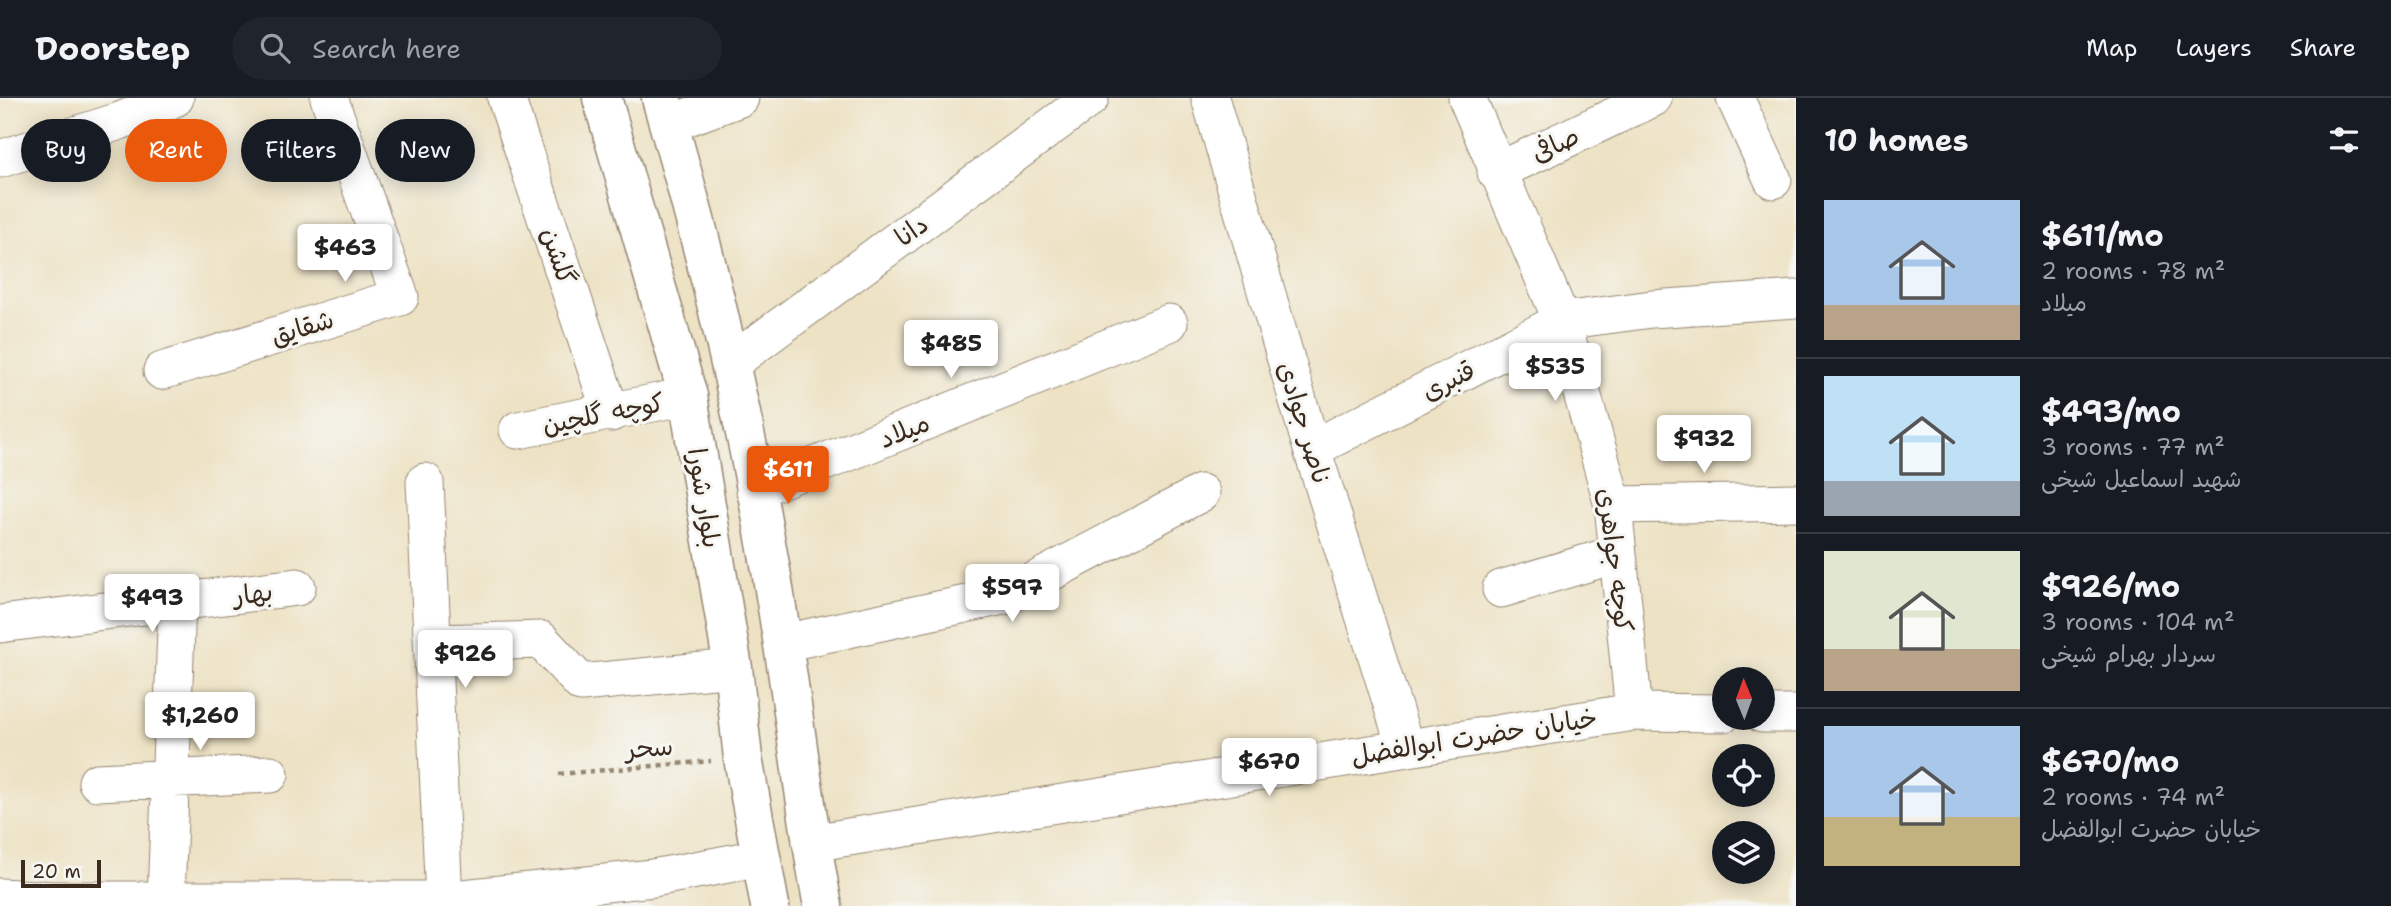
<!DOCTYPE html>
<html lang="en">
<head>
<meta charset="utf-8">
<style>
  :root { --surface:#171b24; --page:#20242c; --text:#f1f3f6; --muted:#9ea1a6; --line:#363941; --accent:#ea580c }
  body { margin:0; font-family:"Shantell Sans","Playpen Sans Arabic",sans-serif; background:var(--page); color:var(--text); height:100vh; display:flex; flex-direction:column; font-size:26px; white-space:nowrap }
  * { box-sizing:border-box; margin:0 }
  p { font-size:23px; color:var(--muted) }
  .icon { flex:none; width:38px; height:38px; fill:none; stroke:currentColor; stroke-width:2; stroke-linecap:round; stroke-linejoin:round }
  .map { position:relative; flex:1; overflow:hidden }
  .side { display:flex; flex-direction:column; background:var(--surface); width:595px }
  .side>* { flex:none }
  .top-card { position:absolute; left:21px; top:21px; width:665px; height:63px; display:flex; gap:14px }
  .needle { width:46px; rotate:359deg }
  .tools { position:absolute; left:1712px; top:569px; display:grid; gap:14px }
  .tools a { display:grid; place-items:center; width:63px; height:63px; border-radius:50%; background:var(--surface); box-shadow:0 4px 18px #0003; font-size:35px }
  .scale { position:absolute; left:21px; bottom:18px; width:80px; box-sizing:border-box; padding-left:7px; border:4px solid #3b2a1e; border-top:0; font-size:19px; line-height:24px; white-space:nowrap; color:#3b2a1e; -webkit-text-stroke:5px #f6f6f2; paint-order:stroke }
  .price { position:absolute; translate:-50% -60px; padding:0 16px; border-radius:7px; background:#fff; color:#222; font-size:23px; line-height:46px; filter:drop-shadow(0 2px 4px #0008) }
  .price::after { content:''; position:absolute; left:50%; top:42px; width:21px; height:16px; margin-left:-10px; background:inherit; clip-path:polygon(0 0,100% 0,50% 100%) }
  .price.active { background:var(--accent); color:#fff }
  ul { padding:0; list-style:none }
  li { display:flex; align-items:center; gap:21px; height:175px; padding:0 28px }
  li+li { border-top:2px solid var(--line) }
  li span { display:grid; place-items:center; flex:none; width:196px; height:140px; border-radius:0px; color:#555 }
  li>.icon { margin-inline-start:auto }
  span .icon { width:84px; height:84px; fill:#fffc; stroke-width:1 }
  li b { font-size:30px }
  h2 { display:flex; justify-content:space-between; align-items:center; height:84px; padding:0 28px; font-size:30px }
  .tag { padding:0 24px; border-radius:32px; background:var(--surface); box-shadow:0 4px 18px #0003; font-size:24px; line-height:63px }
  .tag.active { background:var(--accent); color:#fff }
  header { display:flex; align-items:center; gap:42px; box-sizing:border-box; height:98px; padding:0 35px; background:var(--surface); border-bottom:2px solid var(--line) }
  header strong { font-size:33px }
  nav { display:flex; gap:38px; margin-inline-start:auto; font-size:24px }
  .search { width:490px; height:63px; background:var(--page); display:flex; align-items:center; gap:18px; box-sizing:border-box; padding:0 24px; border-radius:38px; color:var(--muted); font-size:26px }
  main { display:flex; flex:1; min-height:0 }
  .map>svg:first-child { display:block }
</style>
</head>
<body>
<header>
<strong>Doorstep</strong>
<div class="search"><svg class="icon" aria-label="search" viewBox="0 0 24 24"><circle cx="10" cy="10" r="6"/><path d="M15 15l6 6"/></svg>Search here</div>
<nav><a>Map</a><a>Layers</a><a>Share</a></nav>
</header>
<main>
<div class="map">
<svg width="1796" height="808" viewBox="0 0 1796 808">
  <rect width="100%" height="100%" fill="#f6f6f2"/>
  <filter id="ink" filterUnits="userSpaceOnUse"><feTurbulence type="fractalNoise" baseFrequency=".0143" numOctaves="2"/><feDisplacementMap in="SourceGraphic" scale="14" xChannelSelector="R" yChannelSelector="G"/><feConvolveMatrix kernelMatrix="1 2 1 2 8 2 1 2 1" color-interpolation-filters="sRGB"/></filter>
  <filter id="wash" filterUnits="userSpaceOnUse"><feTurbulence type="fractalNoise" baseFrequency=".00686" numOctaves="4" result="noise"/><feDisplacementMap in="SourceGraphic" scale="28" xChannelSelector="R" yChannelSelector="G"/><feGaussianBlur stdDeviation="1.57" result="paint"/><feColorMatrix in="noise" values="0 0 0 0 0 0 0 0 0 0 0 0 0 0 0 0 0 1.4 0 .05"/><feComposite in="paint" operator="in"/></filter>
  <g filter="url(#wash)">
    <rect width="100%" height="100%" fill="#ede2c4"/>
  </g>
  <g filter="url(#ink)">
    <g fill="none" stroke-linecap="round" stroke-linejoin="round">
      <g stroke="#948671" stroke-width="39">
        <path id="minor" d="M506 0 611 315
          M1210 0 1312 351 1405 648
          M1467 0 1562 223 1613 407 1634 614
          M1735 0 1773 82
          M669 26 740 0
          M0 61 120 23 175 0
          M1496 74 1653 0
          M731 265 1090 0
          M162 273 400 199 329 0
          M518 332 688 298
          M1312 351 1562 223 1652 211 1796 201
          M425 384 444 802
          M755 392 1169 225
          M1613 407 1796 404
          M1501 491 1617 456
          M0 526 297 489
          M434 545 541 542 581 585 733 570
          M783 545 1008 497 1201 395
          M1762 616H1796
          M97 684 270 676
          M811 745 1634 614 1724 615
          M0 799 53 802H444L653 780 760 760
          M166 801 177 504"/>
      </g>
      <g stroke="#948671" stroke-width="41">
        <path id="major" d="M602 0 688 298 733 570 743 660 770 808
          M661 0C714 179 755 362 783 547 797 634 806 721 823 808"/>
      </g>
      <path stroke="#948671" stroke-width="4.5" stroke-dasharray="5 5" stroke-linecap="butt" d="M559 676 711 663"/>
      <use href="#minor" stroke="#fff" stroke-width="37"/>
      <use href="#major" stroke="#fff" stroke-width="38"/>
    </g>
  </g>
  <g text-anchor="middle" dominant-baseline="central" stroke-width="6" stroke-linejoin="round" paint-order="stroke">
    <g font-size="26" fill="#3b2a1e" stroke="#f6f6f2">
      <text transform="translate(1555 46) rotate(-25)">صافی</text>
      <text transform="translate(911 132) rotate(-36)">دانا</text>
      <text transform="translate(559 158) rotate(72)">گلشن</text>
      <text transform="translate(302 229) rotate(-17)">شقایق</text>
      <text transform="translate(1448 282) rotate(-27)">قنبری</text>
      <text transform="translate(603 315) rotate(-11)">کوچه گلچین</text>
      <text transform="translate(1305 325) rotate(73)">ناصر جوادی</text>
      <text transform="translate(904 332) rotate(-22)">میلاد</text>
      <text transform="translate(705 400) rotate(81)">بلوار شورا</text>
      <text transform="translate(1616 462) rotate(83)">کوچه جواهری</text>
      <text transform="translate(253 495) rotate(-7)">بهار</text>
      <text transform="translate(1474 638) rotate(-9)">خیابان حضرت ابوالفضل</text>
      <text transform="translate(649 649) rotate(-5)">سحر</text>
    </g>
  </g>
</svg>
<div class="tools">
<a><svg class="needle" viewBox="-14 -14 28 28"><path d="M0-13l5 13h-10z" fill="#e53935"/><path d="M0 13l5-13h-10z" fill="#9ea1a6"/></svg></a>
<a><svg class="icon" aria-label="locate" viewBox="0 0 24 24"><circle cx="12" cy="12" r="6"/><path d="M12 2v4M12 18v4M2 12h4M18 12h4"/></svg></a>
<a><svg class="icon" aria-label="layers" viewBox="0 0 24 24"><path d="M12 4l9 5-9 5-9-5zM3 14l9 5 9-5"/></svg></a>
</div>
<div class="scale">20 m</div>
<b class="price" style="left:345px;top:186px">$463</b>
<b class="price" style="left:951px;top:282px">$485</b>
<b class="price" style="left:1555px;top:305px">$535</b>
<b class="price" style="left:1704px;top:377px">$932</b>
<b class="price active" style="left:788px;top:408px">$611</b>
<b class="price" style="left:1012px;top:526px">$597</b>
<b class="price" style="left:152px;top:536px">$493</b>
<b class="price" style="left:465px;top:592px">$926</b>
<b class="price" style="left:200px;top:654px">$1,260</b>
<b class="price" style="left:1269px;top:700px">$670</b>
<div class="top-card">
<a class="tag">Buy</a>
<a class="tag active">Rent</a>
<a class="tag">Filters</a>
<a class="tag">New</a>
</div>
</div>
<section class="side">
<h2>10 homes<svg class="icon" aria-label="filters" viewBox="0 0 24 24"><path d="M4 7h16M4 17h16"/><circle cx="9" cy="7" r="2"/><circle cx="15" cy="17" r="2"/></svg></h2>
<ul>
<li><span style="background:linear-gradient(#a9c7e8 75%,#b9a48a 0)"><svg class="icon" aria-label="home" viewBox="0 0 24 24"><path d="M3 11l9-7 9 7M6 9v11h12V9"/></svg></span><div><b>$611/mo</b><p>2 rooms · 78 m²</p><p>میلاد</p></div></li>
<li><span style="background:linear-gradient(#bfe0f5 75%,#9aa5b1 0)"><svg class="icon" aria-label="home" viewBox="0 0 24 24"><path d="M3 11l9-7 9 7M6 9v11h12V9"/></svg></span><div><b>$493/mo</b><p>3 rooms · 77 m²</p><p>شهید اسماعیل شیخی</p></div></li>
<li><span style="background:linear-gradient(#dfe7d0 70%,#b9a48a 0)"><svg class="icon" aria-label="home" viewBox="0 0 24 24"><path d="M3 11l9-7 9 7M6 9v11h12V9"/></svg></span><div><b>$926/mo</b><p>3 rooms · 104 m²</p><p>سردار بهرام شیخی</p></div></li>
<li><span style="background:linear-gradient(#a9c7e8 65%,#c2b280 0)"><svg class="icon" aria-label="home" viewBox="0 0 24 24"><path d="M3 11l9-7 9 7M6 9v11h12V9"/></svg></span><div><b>$670/mo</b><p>2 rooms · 74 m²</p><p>خیابان حضرت ابوالفضل</p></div></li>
</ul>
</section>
</main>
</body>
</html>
